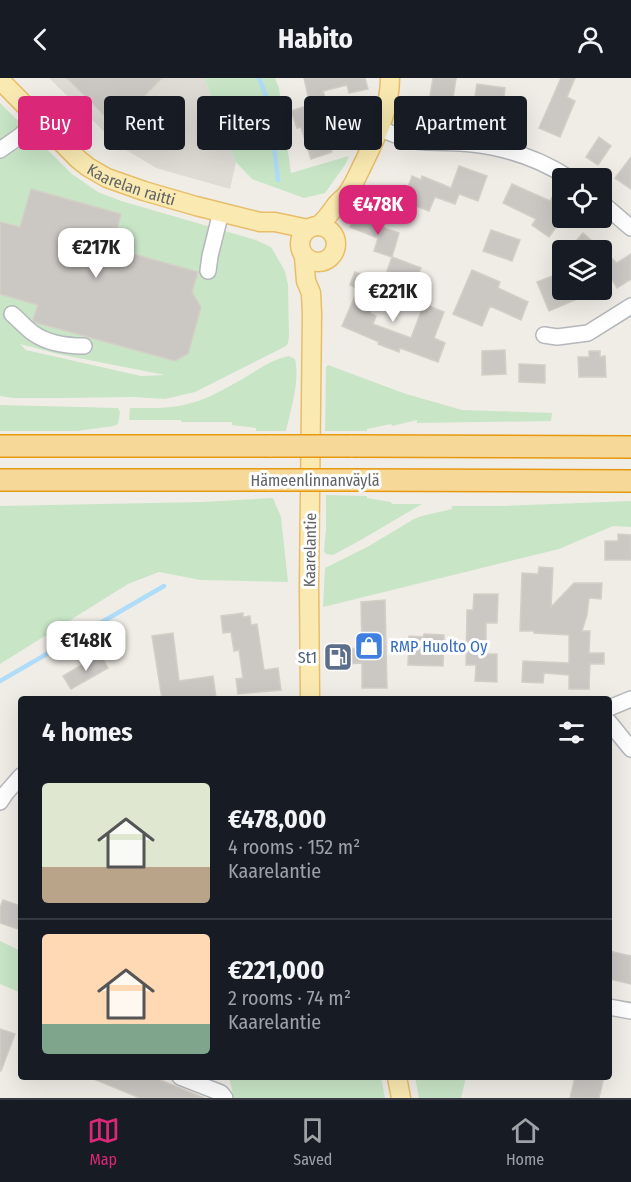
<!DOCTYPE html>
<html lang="en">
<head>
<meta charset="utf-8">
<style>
  :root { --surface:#171b24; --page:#242831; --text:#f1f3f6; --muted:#9ea1a6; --line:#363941; --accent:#db2777 }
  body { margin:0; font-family:"Fira Sans Condensed",sans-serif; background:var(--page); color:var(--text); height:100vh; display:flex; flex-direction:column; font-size:22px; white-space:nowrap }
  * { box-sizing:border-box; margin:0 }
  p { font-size:20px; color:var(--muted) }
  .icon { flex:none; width:33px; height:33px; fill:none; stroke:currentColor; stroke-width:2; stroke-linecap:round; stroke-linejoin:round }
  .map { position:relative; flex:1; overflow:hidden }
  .drawer { position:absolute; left:18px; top:618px; width:594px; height:384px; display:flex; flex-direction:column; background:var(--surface); border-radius:6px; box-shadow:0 6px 24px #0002 }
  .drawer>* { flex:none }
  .hud { position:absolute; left:18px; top:18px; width:596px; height:54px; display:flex; gap:12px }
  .tools { position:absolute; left:552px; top:90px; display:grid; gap:12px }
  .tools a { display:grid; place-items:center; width:60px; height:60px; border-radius:6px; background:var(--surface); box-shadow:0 6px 24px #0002; font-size:30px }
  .price { position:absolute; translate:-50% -51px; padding:0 14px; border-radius:12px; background:#fff; color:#222; font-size:20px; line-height:39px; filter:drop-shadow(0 2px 3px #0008) }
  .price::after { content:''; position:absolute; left:50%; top:36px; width:18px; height:14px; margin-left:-9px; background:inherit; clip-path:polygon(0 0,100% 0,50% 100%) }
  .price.current { background:var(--accent); color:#fff }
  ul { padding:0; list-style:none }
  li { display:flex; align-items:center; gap:18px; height:150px; padding:0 24px }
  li+li { border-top:2px solid var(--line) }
  li span { display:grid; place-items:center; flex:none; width:168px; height:120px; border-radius:6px; color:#555 }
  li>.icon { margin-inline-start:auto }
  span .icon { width:72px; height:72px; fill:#fffc; stroke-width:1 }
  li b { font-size:26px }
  h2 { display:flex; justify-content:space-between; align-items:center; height:72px; padding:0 24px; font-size:26px }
  .pill { padding:0 21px; border-radius:6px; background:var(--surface); box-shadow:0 6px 24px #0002; font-size:21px; line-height:54px }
  .pill.current { background:var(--accent); color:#fff }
  header { display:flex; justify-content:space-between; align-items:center; height:78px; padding:0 24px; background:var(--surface); font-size:27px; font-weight:700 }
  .dock { display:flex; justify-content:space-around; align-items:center; height:84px; border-top:2px solid var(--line); background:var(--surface); font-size:16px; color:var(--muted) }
  .dock a { display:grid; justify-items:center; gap:3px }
  .dock .current { color:var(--accent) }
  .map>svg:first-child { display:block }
</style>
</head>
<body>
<header><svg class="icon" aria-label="back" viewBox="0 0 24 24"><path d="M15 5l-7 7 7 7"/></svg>Habito<svg class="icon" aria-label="person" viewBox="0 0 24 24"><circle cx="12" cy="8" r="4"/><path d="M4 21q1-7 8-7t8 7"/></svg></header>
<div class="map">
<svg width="631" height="1020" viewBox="0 0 631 1020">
  <rect width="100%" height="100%" fill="#f0ede7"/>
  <path fill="#dfdcd6" d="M49 0H205L216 36 236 84 230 111 156 90 118 67Z"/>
  <path fill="#c8e5c6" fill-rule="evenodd" d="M205 0H275L279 10 291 95 349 78 345 87 325 115 304 120 252 101 236 84 216 36Z
    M0 25 72 96 98 114 121 123 256 162 271 169 285 193 288 207 289 258 288 265 286 268 195 314 165 321 133 319 61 320H14L0 318ZM20 266 58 276 165 297 141 298 26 272Z
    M289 278 295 281C300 304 291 330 286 353H256V350L232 347V344H181V342H129L130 330C150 330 172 331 191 325 208 321 224 311 239 303 256 294 269 282 289 278Z
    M328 287 406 316 462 332 552 335 551 343 417 345V342L392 348 391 346 367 351V353H325L326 289Z
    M0 327 118 330 120 334 118 346 114 348 77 353H0Z
    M326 417 367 418V420L391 424 392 426H422L359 463 333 477 326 476 324 473 326 451Z
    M273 420 281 439 288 504 201 502 159 494 128 506 0 586V428L202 424Z
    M631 423V449L613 448 559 471 323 529 325 490 369 468 414 441 422 438 452 431V428H503Z
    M0 863 21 873V915L0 906Z
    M228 999H381L385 1020H234L229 1000Z
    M415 999H466L461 1020H419Z"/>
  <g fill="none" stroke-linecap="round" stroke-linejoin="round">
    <path stroke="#aedcf9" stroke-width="4.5" d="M259 0 269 26 278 102
      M0 603 164 508"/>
  </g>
  <path fill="#cbc8c4" stroke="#d4cfc6" stroke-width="1.5" d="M67 0H162L115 48Z
    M304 0H365L368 11 349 15 347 7 323 13 331 40 323 42 332 74 311 81 301 49 297 50 291 33 310 27Z
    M433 0H456L453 21 474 24 477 6 505 10 503 29 478 25 475 44 459 41 460 34 434 30V26H432L433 19 430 18Z
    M561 0H575L567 19 575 23 560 59 539 50Z
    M599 59 611 68 598 87 586 79Z
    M631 79V111L615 100Z
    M459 88 487 98 478 123 459 116 455 126 435 119 429 133 403 123 412 98 421 102 422 98 451 110Z
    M512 106 550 123 554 116 562 122V141L549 159 532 147 536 141 503 125Z
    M31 111 121 136 112 170 198 194 192 214 201 229 188 276 175 283 34 244 33 242 38 227 0 216V144L20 149Z
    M353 140 363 143 364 141 376 146V147L399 155 392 179 374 173 378 160 350 149Z
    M491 152 520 162 512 183 483 173Z
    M583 155 617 185 631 176V201L617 210 602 184V172H568Z
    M392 179 421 190 416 203 387 193Z
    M472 192 500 204 498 210 528 224 521 242 490 228 482 248 453 236Z
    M355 194 382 205 370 235 376 238 373 246 411 260 424 226 444 234 434 260 445 265 438 284 400 270 399 274 378 266 379 264 342 248 358 211 350 207Z
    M558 196 562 207V212H573L577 221 549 233 537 204Z
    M505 272 506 296 482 297V273Z
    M589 273H600V279L605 278 606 299H579L578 279H589Z
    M519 286 545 287V305L519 304Z
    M618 456 631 457V482H605V463H618Z
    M539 489 553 490 551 529 574 505H602L601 521 589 520 587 537 582 553H590L589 575H604V586H590L589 611H569V597L544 595 543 605 522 604 523 583 569 585V557L534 555V553H520L522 495 538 496Z
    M474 516H498L497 545H486V576H497V604L475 603 476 587H466L467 532H473Z
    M385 522 387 610H362V585L332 587 331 572 362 570 361 524Z
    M243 535V539L250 538 251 547 257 546 264 592 278 590 281 612 238 616 236 601 243 600 239 572 234 573 231 554 223 555 221 538Z
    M173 555 179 603 213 598 216 619 200 621H162L152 558Z
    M424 556 444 557 443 588 408 587 409 558 423 559Z
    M100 576 108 590 71 611 63 598Z
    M3 822 21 828V852L0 845V830Z
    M609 873 631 878V906L609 901Z
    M0 951 15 956 1 993 0 992Z
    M89 999H153L204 1020H140Z
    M575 999H604L599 1020H570Z"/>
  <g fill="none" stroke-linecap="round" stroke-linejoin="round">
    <g stroke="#b4b7bb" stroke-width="18">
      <path id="minor" d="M380 51C392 55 403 61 416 63 434 65 453 64 472 66 507 70 540 81 569 100
        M49 52 73 27
        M0 72 20 58 38 41
        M602 125 631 150
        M208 193 210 178 221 134
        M12 236C19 242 26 250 33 255 48 266 67 268 84 268
        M544 257 557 259 588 255 631 228
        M609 630 631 621
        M609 644 631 671
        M0 724 6 715 21 698
        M609 929 631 933
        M180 999 221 1015 225 1020"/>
    </g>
    <g stroke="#e8bd68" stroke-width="21">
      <g id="major">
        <path id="s1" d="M0 2 78 81 88 89 107 100 144 113 196 128 260 144H275L308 151"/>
        <circle cx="318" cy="166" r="18"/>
        <path d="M318 148C326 142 330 135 336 127 340 122 346 119 349 113 355 104 359 94 364 84 377 57 390 31 390 0"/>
        <path d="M304 179 306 203 311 215 312 236 309 508 310 621"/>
        <path d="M397 999 401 1020"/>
      </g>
    </g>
    <g stroke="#e79810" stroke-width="24">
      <path id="highway" d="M0 368H271
        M351 368 631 369
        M0 402H271
        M351 402 631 403"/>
    </g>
    <use href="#minor" stroke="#fff" stroke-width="15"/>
    <use href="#major" stroke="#faeab2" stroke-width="18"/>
    <use href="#highway" stroke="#f6d998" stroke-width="21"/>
    <g stroke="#e79810" stroke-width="24" stroke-linecap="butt">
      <path id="highway-bridge" d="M271 368H351
        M271 402H351"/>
    </g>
    <use href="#highway-bridge" stroke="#f6d998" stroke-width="21"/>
  </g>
  <defs>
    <g id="shop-square" transform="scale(1.5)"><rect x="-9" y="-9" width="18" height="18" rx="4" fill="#3f7fe0" stroke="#fff"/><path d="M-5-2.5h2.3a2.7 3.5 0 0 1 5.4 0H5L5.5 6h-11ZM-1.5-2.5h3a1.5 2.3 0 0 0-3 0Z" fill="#fff"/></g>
    <g id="fuel-square" transform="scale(1.5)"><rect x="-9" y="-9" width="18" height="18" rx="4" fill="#5c6f8a" stroke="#fff"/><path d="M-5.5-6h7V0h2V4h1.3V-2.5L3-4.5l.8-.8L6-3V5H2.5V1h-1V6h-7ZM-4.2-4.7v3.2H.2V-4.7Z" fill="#fff"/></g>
  </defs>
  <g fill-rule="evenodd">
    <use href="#shop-square" x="369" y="568"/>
    <use href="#fuel-square" x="338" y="579"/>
  </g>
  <g text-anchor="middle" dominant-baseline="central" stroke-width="6" stroke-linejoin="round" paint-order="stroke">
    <g font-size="16" fill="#5f6266" stroke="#fff">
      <text stroke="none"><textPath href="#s1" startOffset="171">Kaarelan raitti</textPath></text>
      <text x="315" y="402">Hämeenlinnanväylä</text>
      <text transform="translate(310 472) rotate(-89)">Kaarelantie</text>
    </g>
    <g font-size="16" fill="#366cbe" stroke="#fff" text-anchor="start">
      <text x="390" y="568">RMP Huolto Oy</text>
    </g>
    <g font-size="16" fill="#4e5e75" stroke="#fff" text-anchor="end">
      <text x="317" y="579">St1</text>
    </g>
  </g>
</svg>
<div class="tools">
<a><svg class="icon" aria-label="locate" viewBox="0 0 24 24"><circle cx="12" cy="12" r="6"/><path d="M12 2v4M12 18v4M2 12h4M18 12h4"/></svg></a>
<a><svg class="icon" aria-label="layers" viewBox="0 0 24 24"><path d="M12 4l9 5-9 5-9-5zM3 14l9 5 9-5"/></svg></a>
</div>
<b class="price current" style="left:378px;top:158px">€478K</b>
<b class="price" style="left:96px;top:201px">€217K</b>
<b class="price" style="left:393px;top:245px">€221K</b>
<b class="price" style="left:86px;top:594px">€148K</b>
<div class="hud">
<a class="pill current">Buy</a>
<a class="pill">Rent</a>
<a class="pill">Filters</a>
<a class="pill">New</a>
<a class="pill">Apartment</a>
</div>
<section class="drawer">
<h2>4 homes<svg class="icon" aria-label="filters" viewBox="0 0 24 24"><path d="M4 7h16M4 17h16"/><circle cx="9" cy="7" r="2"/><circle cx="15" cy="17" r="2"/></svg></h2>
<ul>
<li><span style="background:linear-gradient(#dfe7d0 70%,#b9a48a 0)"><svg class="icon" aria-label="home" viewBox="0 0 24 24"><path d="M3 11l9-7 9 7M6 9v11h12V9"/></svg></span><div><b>€478,000</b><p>4 rooms · 152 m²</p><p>Kaarelantie</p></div></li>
<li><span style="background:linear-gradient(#ffd9b3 75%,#7fa58c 0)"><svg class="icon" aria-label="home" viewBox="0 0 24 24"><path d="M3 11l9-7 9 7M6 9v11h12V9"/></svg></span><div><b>€221,000</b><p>2 rooms · 74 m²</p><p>Kaarelantie</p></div></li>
</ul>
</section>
</div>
<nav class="dock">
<a class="current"><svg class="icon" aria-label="map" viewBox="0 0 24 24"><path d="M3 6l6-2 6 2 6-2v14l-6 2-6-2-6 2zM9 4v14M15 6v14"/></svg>Map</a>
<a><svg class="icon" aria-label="saved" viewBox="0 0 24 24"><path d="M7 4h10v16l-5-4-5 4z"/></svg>Saved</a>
<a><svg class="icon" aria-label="home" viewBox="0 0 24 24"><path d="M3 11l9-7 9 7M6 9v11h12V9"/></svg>Home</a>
</nav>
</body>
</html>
